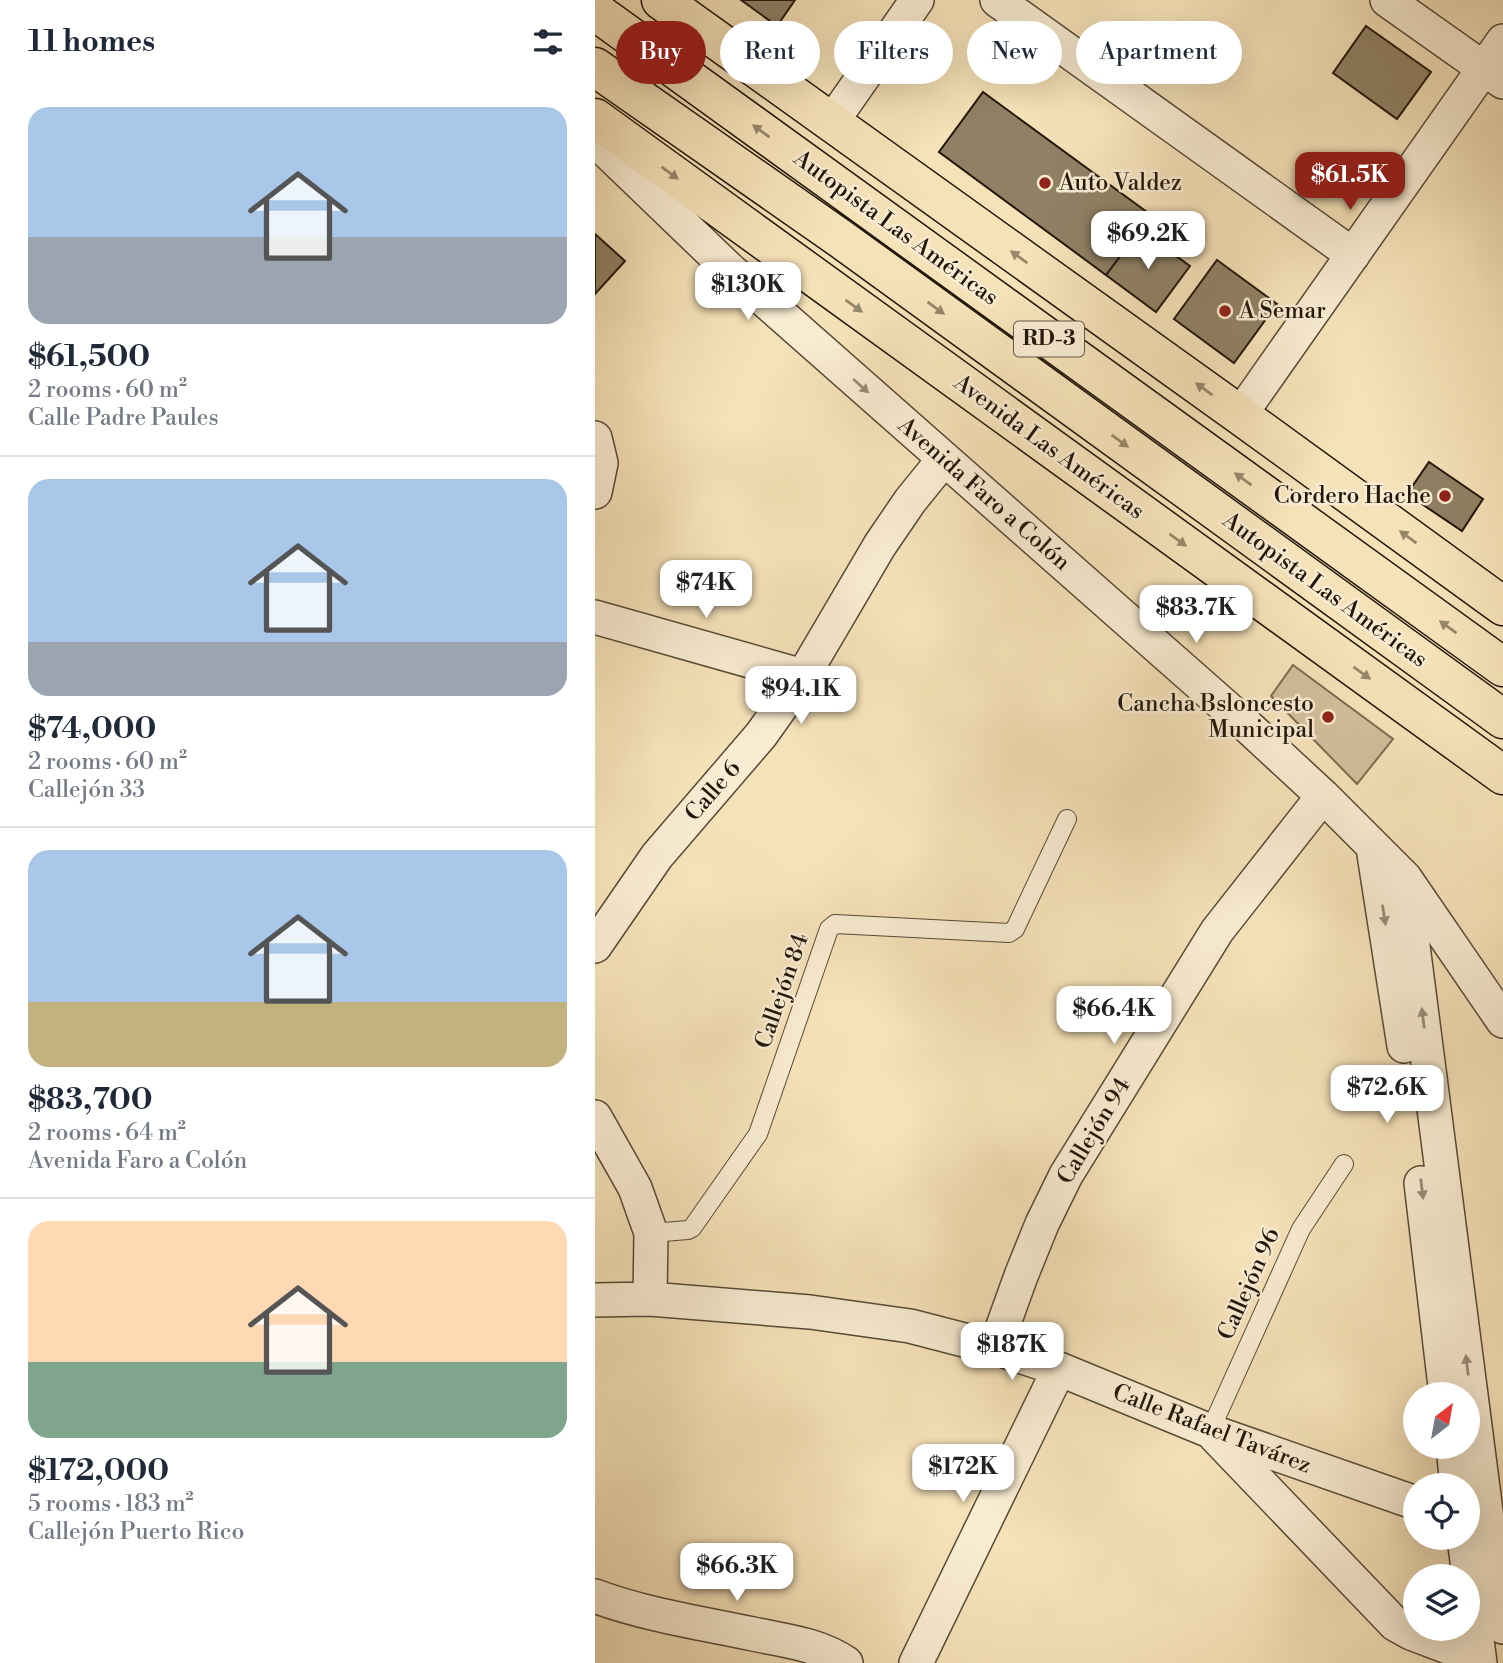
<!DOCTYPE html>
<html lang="en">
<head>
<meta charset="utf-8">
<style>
  :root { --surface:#fff; --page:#f2f2f3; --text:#1f2937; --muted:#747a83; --line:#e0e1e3; --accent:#8f2418 }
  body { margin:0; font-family:"Libre Bodoni",serif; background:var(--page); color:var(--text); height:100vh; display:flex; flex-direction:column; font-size:26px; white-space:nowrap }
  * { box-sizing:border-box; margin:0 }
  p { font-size:23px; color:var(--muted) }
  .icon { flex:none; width:38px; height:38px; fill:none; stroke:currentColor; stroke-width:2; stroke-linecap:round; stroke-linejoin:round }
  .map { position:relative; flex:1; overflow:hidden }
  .sheet { display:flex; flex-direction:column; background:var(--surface); width:595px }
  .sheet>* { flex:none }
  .hud { position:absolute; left:21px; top:21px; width:665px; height:63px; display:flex; gap:14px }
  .needle { width:46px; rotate:31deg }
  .tools { position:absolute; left:808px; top:1382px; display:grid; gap:14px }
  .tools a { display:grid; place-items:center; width:77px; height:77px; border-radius:50%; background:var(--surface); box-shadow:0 7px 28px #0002; font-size:35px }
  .price { position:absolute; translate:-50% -60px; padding:0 16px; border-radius:14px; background:#fff; color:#222; font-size:23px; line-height:46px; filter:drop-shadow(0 2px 4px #0008) }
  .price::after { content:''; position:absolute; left:50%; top:42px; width:21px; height:16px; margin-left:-10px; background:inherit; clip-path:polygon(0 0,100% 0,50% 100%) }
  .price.current { background:var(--accent); color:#fff }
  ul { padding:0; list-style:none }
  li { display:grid; align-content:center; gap:14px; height:371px; padding:0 28px }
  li+li { border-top:2px solid var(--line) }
  li span { display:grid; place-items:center; height:217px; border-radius:21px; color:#555 }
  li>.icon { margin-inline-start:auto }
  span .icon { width:126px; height:126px; fill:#fffc; stroke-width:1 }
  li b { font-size:30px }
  h2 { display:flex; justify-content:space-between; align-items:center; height:84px; padding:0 28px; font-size:30px }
  .pill { padding:0 24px; border-radius:32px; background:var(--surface); box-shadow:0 7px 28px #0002; font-size:24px; line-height:63px }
  .pill.current { background:var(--accent); color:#fff }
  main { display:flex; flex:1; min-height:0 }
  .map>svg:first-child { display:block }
</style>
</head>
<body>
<main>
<section class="sheet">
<h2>11 homes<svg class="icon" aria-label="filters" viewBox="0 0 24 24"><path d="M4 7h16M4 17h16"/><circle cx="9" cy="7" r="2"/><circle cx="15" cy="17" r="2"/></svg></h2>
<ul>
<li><span style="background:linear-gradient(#a9c7e8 60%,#9aa5b1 0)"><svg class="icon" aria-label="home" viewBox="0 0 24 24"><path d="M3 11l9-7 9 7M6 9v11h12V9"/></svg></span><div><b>$61,500</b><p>2 rooms · 60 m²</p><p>Calle Padre Paules</p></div></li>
<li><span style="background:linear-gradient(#a9c7e8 75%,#9aa5b1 0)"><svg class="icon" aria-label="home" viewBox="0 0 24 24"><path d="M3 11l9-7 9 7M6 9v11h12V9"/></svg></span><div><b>$74,000</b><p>2 rooms · 60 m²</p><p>Callejón 33</p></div></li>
<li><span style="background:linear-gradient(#a9c7e8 70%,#c2b280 0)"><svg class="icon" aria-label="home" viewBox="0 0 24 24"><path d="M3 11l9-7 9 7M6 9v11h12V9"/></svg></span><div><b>$83,700</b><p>2 rooms · 64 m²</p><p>Avenida Faro a Colón</p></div></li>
<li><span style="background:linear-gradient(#ffd9b3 65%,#7fa58c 0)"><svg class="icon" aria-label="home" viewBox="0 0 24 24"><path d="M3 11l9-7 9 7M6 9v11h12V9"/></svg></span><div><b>$172,000</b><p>5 rooms · 183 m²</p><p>Callejón Puerto Rico</p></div></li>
</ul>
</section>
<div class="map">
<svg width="908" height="1663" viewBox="0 0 908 1663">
  <rect width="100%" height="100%" fill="#f6e2b9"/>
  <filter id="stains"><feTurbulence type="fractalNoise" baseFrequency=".00286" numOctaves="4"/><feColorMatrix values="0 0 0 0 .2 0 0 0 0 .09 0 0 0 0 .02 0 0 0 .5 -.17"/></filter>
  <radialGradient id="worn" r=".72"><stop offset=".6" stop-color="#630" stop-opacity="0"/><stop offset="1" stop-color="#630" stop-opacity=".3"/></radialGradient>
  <path fill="#d2bf9b" stroke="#7a6b53" stroke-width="2" d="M698 665 798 739 762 784 676 696Z"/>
  <path fill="#908165" stroke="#21170b" stroke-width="2" d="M146 0H200L182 26Z
    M771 26 836 72 802 119 738 73Z
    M388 92 556 215 511 275 344 152Z
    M545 230 595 266 561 312 511 275Z
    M0 234 30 261 0 294Z
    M622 260 682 304 639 363 579 319Z
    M834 462 888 499 867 531 812 494Z"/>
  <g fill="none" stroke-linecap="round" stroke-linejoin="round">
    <g stroke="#564a36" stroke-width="20">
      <path id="lane" d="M56 1233 93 1230 97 1228 163 1134 234 929 240 924 414 933 420 929 472 819
        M615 1431 706 1229 749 1164"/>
    </g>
    <g stroke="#564a36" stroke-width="36">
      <path id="street" d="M402 0 758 255
        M792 0 908 82
        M236 123 322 0
        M0 140 134 269 649 723 728 796 810 878 908 1021
        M645 415 908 41
        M0 438 6 463 0 492
        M0 617 208 676
        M778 848 809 1046
        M810 884 893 1527 908 1627
        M0 946 62 856 166 735 208 676 285 545 315 501 349 459
        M0 1117 40 1188 56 1233 55 1299
        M826 1183 851 1395
        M0 1300 55 1299 215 1312 315 1326 400 1348 464 1369 615 1431 821 1503
        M400 1348 426 1276 447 1224 471 1175 622 931 728 796
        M620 1436 800 1624 816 1633 884 1659
        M858 1447 862 1486
        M869 1538 885 1663
        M0 1596C51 1615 106 1623 158 1634 191 1641 223 1644 251 1663
        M321 1663 464 1369"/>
    </g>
    <g stroke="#21170b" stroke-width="41">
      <path id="primary" d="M66 0 645 415 908 606
        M0 118 908 775"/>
    </g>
    <g stroke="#21170b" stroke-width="41">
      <path id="highway" d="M0 11 908 667
        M0 67 246 239 908 719"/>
    </g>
    <use href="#lane" stroke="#f9ecd2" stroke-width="18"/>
    <use href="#street" stroke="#f9ecd2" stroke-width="33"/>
    <use href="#primary" stroke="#f6e2b9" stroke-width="38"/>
    <use href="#highway" stroke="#f6e2b9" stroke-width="38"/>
  </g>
  <defs><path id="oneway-solid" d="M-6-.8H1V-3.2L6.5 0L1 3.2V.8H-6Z" transform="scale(1.75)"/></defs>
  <g fill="#96876b">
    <use href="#oneway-solid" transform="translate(166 131) rotate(-144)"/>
    <use href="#oneway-solid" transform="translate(75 173) rotate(36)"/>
    <use href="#oneway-solid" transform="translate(424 257) rotate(-144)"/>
    <use href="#oneway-solid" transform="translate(259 306) rotate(36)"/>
    <use href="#oneway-solid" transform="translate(341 308) rotate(36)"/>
    <use href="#oneway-solid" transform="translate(609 389) rotate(-144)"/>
    <use href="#oneway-solid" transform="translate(525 441) rotate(36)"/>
    <use href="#oneway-solid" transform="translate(648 479) rotate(-144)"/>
    <use href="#oneway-solid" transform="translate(813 537) rotate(-144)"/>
    <use href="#oneway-solid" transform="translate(583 540) rotate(36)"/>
    <use href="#oneway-solid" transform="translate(853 627) rotate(-144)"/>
    <use href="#oneway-solid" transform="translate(767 673) rotate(36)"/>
  </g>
  <g fill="#988c78">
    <use href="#oneway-solid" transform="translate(266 386) rotate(42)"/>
    <use href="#oneway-solid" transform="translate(789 915) rotate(81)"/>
    <use href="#oneway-solid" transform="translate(828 1018) rotate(-97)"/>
    <use href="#oneway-solid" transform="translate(827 1189) rotate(83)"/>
    <use href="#oneway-solid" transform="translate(872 1365) rotate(-97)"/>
  </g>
  <g fill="#8f2418" stroke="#f9ecd2" stroke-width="2.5">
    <circle cx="450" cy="183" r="7"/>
    <circle cx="630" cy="311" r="7"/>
    <circle cx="850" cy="496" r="7"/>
    <circle cx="733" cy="717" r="7"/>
  </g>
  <g text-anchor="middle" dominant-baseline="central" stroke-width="5" stroke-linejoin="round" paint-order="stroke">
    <rect fill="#f9ecd2" stroke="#625747" stroke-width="2" x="419" y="321.5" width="70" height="35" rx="5"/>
    <g font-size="21" font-weight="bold" fill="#21170b">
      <text x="454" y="339">RD-3</text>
    </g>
    <g font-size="23" fill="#21170b" stroke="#f9ecd2" text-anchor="start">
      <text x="464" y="183">Auto Valdez</text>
      <text x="644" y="311">A Semar</text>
      <text x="836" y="496" text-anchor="end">Cordero Hache</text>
      <text x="719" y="704" text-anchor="end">Cancha Bsloncesto<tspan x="719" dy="26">Municipal</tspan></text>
    </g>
    <g font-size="23" fill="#21170b" stroke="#f9ecd2">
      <text transform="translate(301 228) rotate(36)">Autopista Las Américas</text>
      <text transform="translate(454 447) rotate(36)">Avenida Las Américas</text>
      <text transform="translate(389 494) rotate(41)">Avenida Faro a Colón</text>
      <text transform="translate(730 590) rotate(36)">Autopista Las Américas</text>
      <text transform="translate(118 791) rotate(-49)">Calle 6</text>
      <text transform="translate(187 991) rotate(-71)">Callejón 84</text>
      <text transform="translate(499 1131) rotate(-59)">Callejón 94</text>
      <text transform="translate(654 1284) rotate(-66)">Callejón 96</text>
      <text transform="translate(617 1429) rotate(21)">Calle Rafael Tavárez</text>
    </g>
  </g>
  <rect width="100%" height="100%" filter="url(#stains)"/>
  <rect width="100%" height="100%" fill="url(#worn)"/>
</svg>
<div class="tools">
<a><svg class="needle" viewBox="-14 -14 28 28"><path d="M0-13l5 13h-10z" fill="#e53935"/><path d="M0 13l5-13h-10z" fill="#747a83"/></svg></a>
<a><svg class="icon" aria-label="locate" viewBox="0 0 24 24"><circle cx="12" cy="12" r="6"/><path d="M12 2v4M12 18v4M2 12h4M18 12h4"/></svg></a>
<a><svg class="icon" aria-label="layers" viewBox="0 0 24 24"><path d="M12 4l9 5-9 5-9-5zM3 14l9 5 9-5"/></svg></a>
</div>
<b class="price current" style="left:755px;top:212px">$61.5K</b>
<b class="price" style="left:553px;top:271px">$69.2K</b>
<b class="price" style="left:153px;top:322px">$130K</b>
<b class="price" style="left:111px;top:620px">$74K</b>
<b class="price" style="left:601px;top:645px">$83.7K</b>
<b class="price" style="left:206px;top:726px">$94.1K</b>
<b class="price" style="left:519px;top:1046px">$66.4K</b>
<b class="price" style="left:792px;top:1125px">$72.6K</b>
<b class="price" style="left:417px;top:1382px">$187K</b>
<b class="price" style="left:368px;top:1504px">$172K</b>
<b class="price" style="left:142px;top:1603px">$66.3K</b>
<div class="hud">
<a class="pill current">Buy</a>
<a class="pill">Rent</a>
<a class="pill">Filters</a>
<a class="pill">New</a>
<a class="pill">Apartment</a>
</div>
</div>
</main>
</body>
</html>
